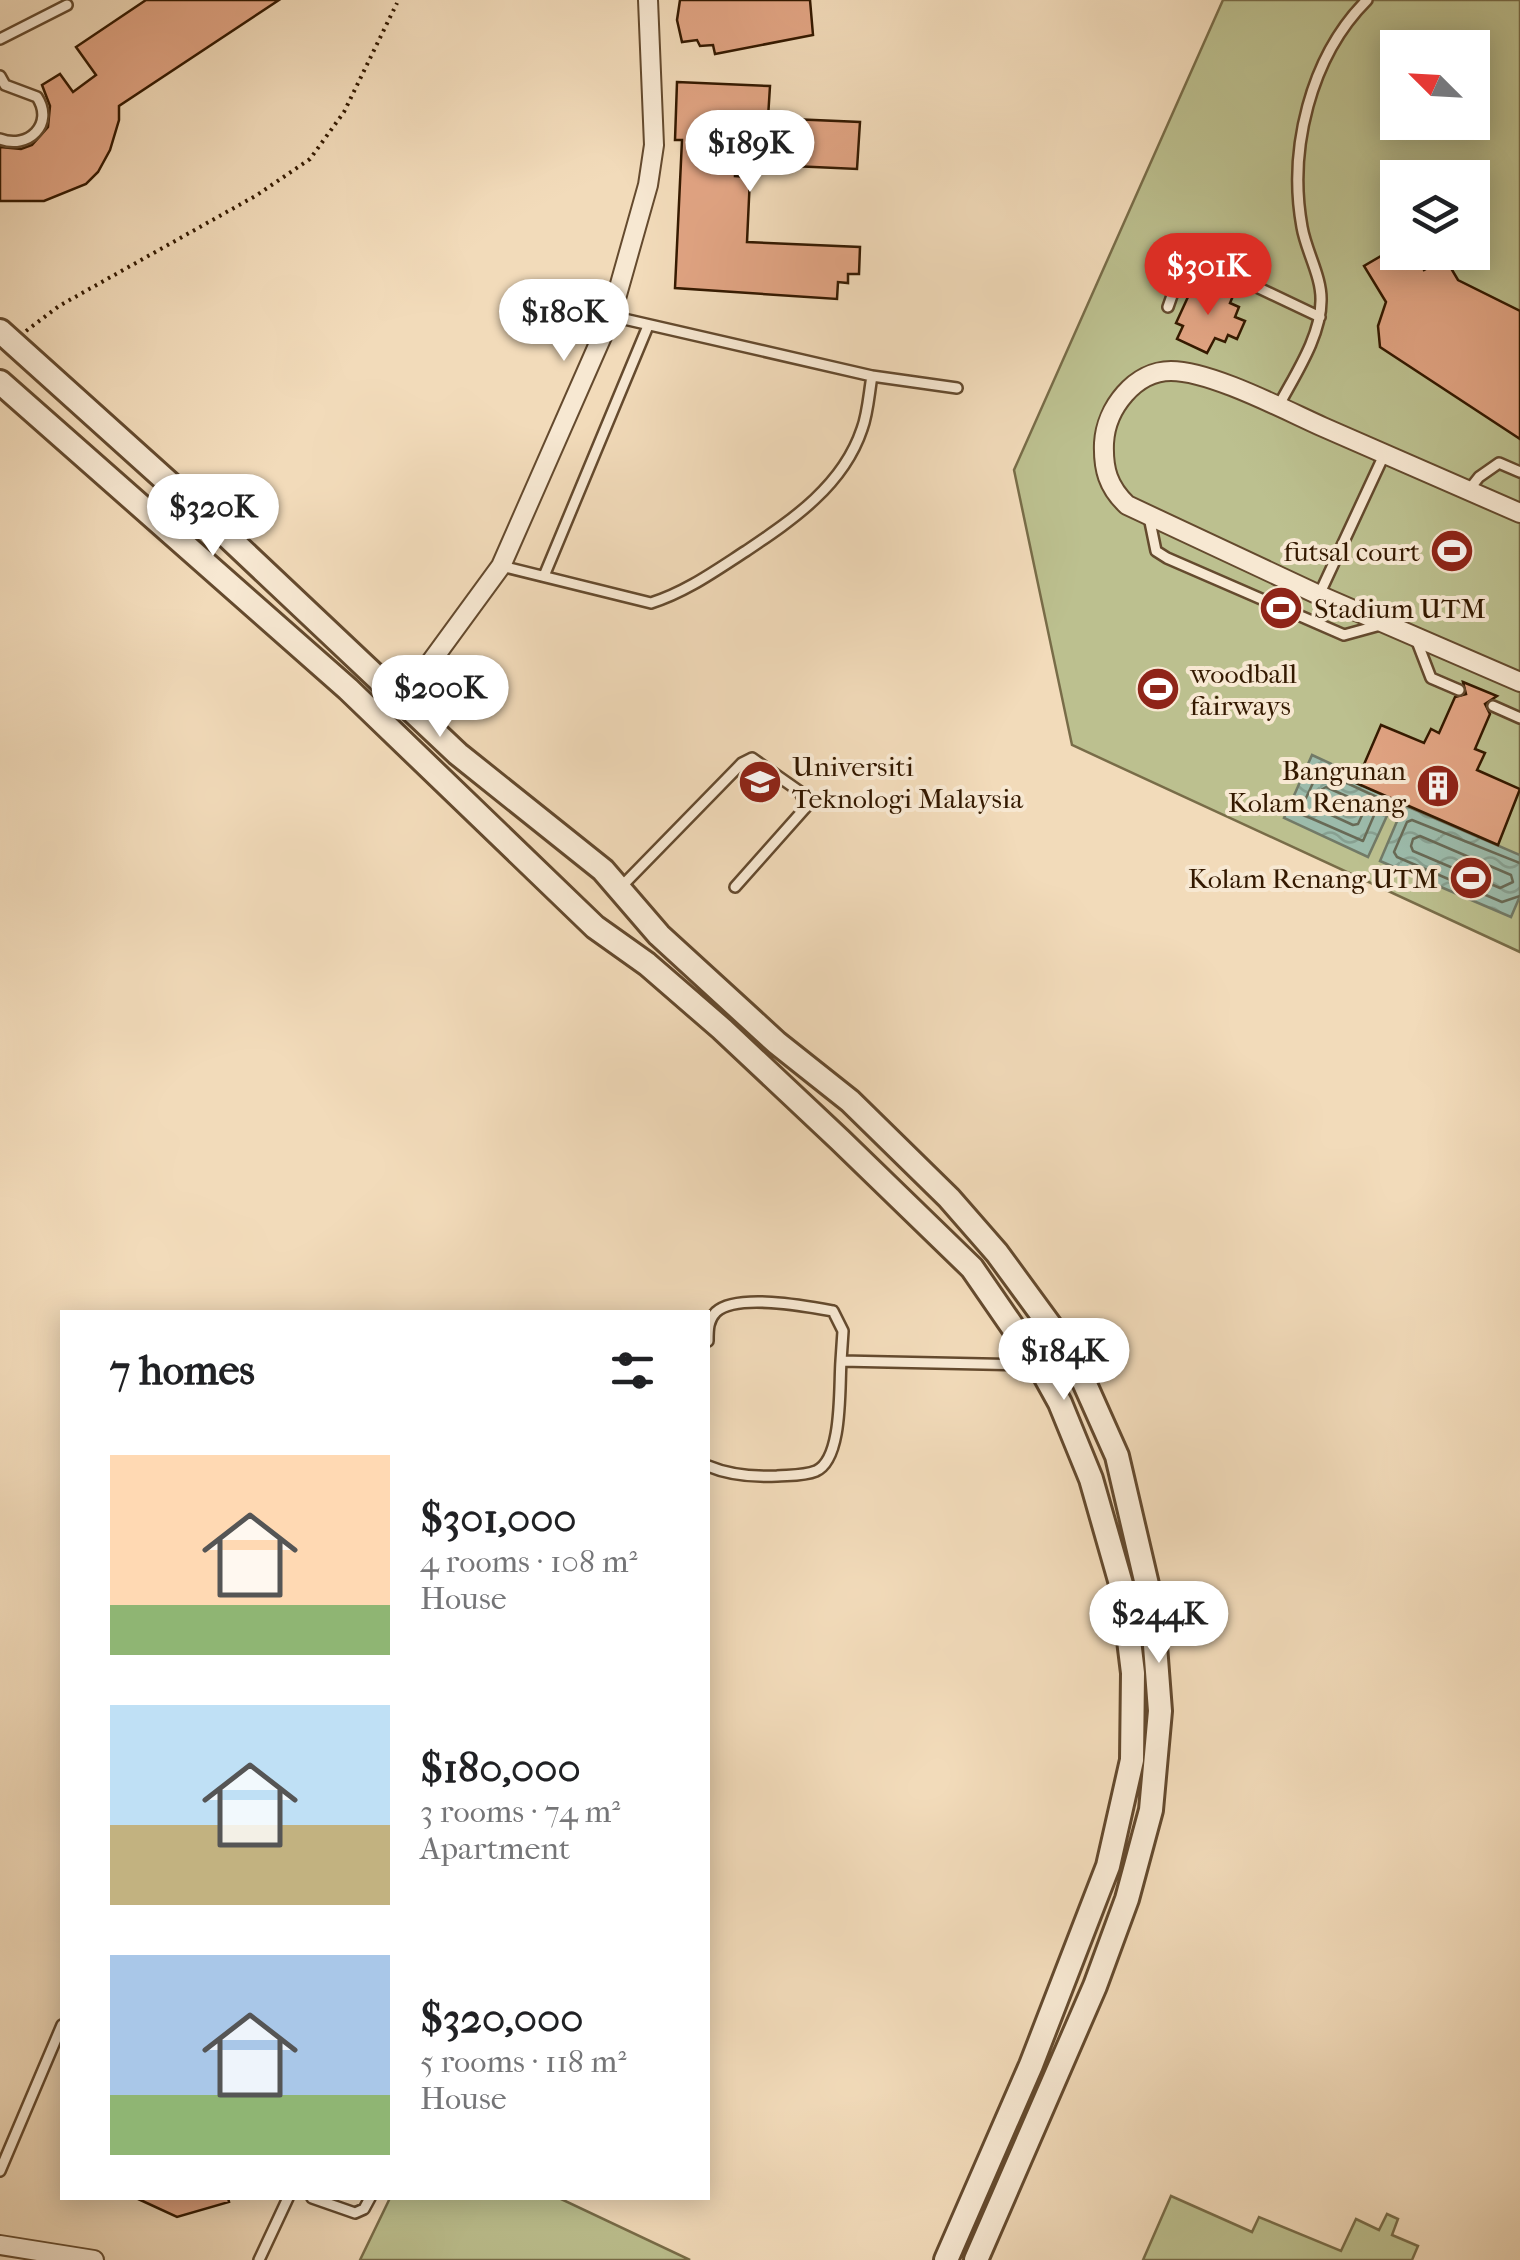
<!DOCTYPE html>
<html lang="en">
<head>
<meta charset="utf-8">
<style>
  :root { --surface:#fff; --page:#f6f6f6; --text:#202124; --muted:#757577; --accent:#d93025 }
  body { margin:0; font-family:"IM FELL French Canon",serif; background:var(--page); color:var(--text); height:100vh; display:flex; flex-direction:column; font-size:38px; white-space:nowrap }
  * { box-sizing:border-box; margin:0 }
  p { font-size:32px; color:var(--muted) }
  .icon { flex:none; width:55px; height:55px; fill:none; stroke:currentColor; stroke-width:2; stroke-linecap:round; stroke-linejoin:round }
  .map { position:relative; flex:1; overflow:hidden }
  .panel { position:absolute; left:60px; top:1310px; width:650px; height:890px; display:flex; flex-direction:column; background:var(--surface); border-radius:0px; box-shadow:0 5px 25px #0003 }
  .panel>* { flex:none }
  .needle { width:65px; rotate:294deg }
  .fabs { position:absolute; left:1380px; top:30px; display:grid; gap:20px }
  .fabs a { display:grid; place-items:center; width:110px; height:110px; border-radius:0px; background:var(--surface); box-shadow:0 5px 25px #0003; font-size:50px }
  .price { position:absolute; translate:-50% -85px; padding:0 22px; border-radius:35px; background:#fff; color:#222; font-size:32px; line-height:65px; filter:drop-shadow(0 2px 5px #0008) }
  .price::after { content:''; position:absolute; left:50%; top:60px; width:30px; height:22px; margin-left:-15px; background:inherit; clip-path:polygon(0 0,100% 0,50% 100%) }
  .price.selected { background:var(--accent); color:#fff }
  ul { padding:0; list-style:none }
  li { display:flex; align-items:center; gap:30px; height:250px; padding:0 50px }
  li span { display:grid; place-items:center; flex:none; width:280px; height:200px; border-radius:0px; color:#555 }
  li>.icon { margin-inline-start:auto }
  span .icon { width:120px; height:120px; fill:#fffc; stroke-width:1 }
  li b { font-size:42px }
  h2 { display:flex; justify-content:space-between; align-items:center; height:120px; padding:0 50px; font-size:42px }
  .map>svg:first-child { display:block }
</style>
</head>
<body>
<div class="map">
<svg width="1520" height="2260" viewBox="0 0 1520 2260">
  <defs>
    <pattern id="water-waves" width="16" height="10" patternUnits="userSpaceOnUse" patternTransform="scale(2.5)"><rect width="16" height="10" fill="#9cbbab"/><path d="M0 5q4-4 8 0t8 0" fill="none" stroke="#87a091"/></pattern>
  </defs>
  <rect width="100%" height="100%" fill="#f2dbba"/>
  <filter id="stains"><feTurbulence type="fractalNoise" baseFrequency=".002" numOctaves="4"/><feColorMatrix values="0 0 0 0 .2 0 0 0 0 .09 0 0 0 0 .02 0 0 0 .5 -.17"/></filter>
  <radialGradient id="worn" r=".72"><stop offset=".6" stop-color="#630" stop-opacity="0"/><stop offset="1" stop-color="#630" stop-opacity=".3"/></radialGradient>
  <path fill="#bcc08f" stroke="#786c48" stroke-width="2.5" fill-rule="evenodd" d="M1223 0H1520V952L1072 745 1014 470ZM1398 48H1472V122H1398ZM1398 178H1472V252H1398Z
    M1171 2196 1252 2232 1259 2217 1341 2251 1356 2219 1379 2230 1387 2214 1398 2219 1392 2235 1418 2246 1412 2260H1143Z
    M390 2198H559L690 2260H360Z"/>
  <path fill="url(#water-waves)" stroke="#727a67" stroke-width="2.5" d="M1312 755 1397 794 1368 857 1284 818Z
    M1404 805 1520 855V896L1511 917 1380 861Z"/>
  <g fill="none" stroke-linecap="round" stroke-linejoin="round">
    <path stroke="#686a56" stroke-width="2.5" d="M1319 770 1381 799 1363 841 1299 813Z
      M1326 787 1364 804 1365 809 1358 824 1353 825 1316 808 1321 790Z
      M1420 836 1511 875 1513 882 1500 888 1413 851 1411 846 1413 839Z
      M1520 863 1412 820 1407 822 1394 852 1397 857 1502 902 1520 896"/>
  </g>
  <path fill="#e1a483" stroke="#341900" stroke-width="2.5" d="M146 0H279L119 106V120L110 150 98 172 86 184 44 201H0V147L21 149 32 145 48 127 50 106 42 85 60 74 73 92 96 75 76 47Z
    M680 0H810L813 35 715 54 713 45 700 46 697 40 682 42 677 20Z
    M677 82 770 86 768 118 860 122 857 169 771 165 772 141 737 139 735 176 750 177 747 242 860 247 859 274H848V283L838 282 837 299 675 288 682 140H675Z
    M1398 246V252H1414L1424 270 1445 258 1458 280 1520 311V439L1380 347 1378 326 1386 302 1364 266Z
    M1204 283 1233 296 1230 303 1239 307 1235 317 1245 321 1237 339 1228 335 1225 342 1215 338 1207 353 1177 339 1183 326 1176 323 1193 286 1202 290Z
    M1463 682 1497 696 1485 704 1490 714 1475 749 1485 753 1477 770 1520 789 1498 845 1356 783 1381 725 1424 743 1431 729 1439 733 1455 697 1466 694Z
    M136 2198H228L229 2202 177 2217Z"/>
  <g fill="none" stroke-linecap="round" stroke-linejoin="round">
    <g stroke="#644a2e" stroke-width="14">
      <path id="service" d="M0 39 67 5
        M0 76 5 85 37 97C55 124 28 150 0 139
        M1168 307C1176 285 1179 267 1204 262L1320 317
        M872 376 957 388
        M1278 407C1294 376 1321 337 1321 301 1322 277 1306 251 1302 227 1288 150 1310 57 1367 0
        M1468 491 1479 477 1499 463 1520 472
        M1149 517 1156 551 1167 558 1344 635 1384 624
        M501 566 651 603C686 592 715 571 746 551 792 520 843 486 862 429 868 413 869 393 872 376L611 316
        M544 576 648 326
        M1319 595 1384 455
        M1416 639 1431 678 1459 690
        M1493 706 1520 718
        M620 888 742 763 752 758 799 791 807 806 735 887
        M708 1341C708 1330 708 1320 716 1312 737 1293 806 1306 833 1311L843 1331 841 1361 1036 1365
        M708 1466C729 1475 754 1477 777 1476 789 1475 804 1476 816 1471 843 1459 839 1388 841 1361
        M0 2171 62 2025
        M312 2198 355 2213 364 2209 370 2198
        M259 2260 288 2198"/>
    </g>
    <g stroke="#644a2e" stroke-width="22">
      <path id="minor" d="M1520 513C1454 484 1388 456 1323 427 1285 410 1211 371 1171 371 1135 371 1106 408 1104 443 1103 469 1108 487 1127 505L1319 595 1520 682
        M403 700 501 566 611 316 648 185 654 145 648 0
        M0 2245 94 2260"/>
    </g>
    <g stroke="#644a2e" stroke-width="28">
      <path id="tertiary" d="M0 331 210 520 458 754 603 870 659 935 777 1043 850 1101 949 1198 997 1253 1057 1335 1084 1382 1117 1456 1152 1606 1160 1711 1151 1810 1127 1899 1095 1986 976 2260
        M0 382 348 689 595 927 647 964 722 1029 840 1140 972 1268 1039 1365 1060 1403 1091 1479 1123 1591 1133 1673 1132 1760 1108 1866 1031 2065 946 2260"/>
    </g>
    <path stroke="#341900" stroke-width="4" stroke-dasharray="2.5 5" stroke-linecap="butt" d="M26 331 59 306 257 195 310 159 344 112 397 3"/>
    <use href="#service" stroke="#f7e8d2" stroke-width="9"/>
    <use href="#minor" stroke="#f7e8d2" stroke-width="18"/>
    <use href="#tertiary" stroke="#f7e8d2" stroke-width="22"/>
  </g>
  <defs>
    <g id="stadium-disc" transform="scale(2.25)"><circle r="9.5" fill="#8f2418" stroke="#f7e8d2"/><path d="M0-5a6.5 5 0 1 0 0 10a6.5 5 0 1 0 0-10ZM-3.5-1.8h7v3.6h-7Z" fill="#fff"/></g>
    <g id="university-disc" transform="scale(2.25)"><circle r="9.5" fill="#8f2418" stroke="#f7e8d2"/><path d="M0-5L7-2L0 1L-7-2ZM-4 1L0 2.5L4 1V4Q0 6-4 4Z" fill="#fff"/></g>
    <g id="building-disc" transform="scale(2.25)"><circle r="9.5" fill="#8f2418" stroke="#f7e8d2"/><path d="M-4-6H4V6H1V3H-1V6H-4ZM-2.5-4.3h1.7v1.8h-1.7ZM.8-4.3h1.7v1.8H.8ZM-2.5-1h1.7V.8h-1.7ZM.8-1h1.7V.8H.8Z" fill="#fff"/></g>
  </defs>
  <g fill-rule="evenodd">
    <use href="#stadium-disc" x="1452" y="551"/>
    <use href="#stadium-disc" x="1281" y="608"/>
    <use href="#stadium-disc" x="1158" y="689"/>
    <use href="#university-disc" x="760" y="782"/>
    <use href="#building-disc" x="1438" y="786"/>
    <use href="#stadium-disc" x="1471" y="878"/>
  </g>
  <g text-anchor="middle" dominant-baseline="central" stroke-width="8" stroke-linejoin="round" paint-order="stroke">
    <g font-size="28" fill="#341900" stroke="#f7e8d2" text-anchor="end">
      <text x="1420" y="551">futsal court</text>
      <text x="1314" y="608" text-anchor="start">Stadium UTM</text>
      <text x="1190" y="673" text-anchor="start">woodball<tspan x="1190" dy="32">fairways</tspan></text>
      <text x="792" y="766" text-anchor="start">Universiti<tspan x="792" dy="32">Teknologi Malaysia</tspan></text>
      <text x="1406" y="770">Bangunan<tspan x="1406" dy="32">Kolam Renang</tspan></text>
      <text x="1438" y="878">Kolam Renang UTM</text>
    </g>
  </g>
  <rect width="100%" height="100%" filter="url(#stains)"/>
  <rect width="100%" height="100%" fill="url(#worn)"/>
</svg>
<div class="fabs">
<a><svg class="needle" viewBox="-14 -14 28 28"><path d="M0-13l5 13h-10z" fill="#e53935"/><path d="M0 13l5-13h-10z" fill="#757577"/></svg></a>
<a><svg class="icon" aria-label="layers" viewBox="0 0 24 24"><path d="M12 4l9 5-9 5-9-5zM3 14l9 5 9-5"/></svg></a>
</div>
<b class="price" style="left:750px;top:195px">$189K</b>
<b class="price selected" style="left:1208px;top:318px">$301K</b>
<b class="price" style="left:564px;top:364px">$180K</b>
<b class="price" style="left:213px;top:559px">$320K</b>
<b class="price" style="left:440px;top:740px">$200K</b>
<b class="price" style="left:1064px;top:1403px">$184K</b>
<b class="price" style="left:1159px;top:1666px">$244K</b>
<section class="panel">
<h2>7 homes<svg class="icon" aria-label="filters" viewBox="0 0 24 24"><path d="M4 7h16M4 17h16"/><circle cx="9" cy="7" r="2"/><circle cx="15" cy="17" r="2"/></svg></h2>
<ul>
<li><span style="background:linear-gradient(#ffd9b3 75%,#8fb573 0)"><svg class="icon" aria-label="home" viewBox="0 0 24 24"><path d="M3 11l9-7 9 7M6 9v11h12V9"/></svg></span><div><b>$301,000</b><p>4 rooms · 108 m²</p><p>House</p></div></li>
<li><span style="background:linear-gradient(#bfe0f5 60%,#c2b280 0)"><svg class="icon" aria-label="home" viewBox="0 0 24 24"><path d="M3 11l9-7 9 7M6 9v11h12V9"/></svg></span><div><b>$180,000</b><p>3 rooms · 74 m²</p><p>Apartment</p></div></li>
<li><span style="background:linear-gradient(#a9c7e8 70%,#8fb573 0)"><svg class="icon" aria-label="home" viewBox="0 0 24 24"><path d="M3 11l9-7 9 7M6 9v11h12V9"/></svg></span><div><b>$320,000</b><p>5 rooms · 118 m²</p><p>House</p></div></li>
</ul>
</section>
</div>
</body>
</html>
